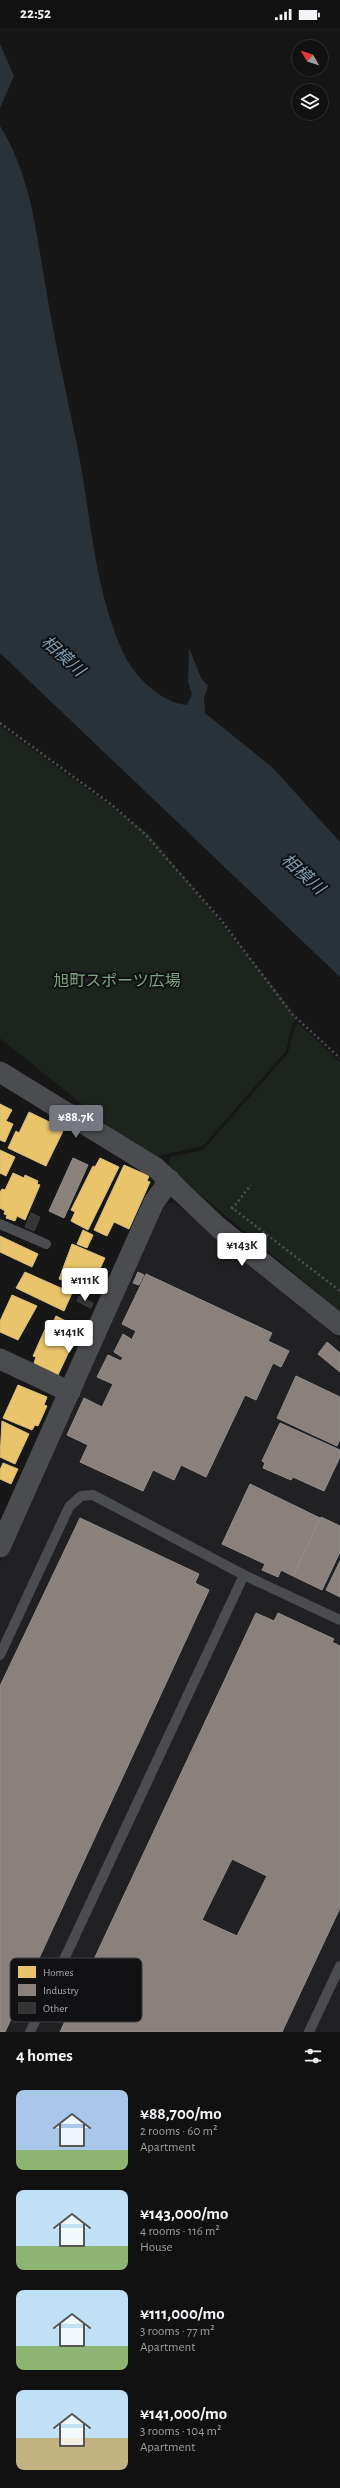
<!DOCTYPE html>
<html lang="en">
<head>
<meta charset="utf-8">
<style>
  :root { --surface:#111; --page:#1a1a1a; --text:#f1f3f6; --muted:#9c9d9f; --line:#303131; --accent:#757880 }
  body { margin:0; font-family:"Alegreya Sans","Noto Sans JP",sans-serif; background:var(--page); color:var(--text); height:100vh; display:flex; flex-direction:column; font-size:15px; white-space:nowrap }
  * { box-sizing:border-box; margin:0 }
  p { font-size:13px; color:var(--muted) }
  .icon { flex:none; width:22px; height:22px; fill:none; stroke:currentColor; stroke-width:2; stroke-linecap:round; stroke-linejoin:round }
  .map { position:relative; height:2004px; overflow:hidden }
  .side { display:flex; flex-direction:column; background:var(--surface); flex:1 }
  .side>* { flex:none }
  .needle { width:26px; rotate:309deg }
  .buttons { position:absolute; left:292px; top:12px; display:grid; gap:8px }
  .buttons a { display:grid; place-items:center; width:36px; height:36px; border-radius:50%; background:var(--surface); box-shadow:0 2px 10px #0003,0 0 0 1px var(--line); font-size:20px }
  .price { position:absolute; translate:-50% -34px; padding:0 9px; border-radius:4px; background:#fff; color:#222; font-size:13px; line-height:26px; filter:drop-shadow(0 1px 2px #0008) }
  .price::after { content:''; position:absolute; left:50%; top:24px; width:12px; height:9px; margin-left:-6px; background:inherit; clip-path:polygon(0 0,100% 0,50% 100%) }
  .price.on { background:var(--accent); color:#fff }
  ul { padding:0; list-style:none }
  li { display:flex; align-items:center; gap:12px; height:100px; padding:0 16px }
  li span { display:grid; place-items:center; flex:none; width:112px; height:80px; border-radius:8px; color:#555 }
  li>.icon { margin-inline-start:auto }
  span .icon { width:48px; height:48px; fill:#fffc; stroke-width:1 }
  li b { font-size:17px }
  h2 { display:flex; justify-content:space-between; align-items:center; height:48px; padding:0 16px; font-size:17px }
  .status { display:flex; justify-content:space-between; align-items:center; height:28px; padding:0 20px; background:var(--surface); direction:ltr }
  .status svg { height:11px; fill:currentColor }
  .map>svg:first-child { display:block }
</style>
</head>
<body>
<div class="status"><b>22:52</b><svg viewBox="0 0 49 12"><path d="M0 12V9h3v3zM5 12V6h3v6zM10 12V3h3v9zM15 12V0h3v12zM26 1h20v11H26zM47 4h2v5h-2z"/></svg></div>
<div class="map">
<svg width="340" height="2004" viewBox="0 0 340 2004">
  <rect width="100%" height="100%" fill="#171717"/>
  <path fill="#212123" d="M174 1174 340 1311V2004H0V1534L165 1176Z"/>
  <path fill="#1d241e" d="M0 698 149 806 288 977 296 991 292 997 286 1023 203 1118 154 1129 124 1110 0 1010Z
    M298 995 340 1034V1284L168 1139 170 1129 203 1122 288 1025 294 1001Z"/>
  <path fill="#2a3239" d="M0 16 14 48 0 80Z
    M0 98C31 148 36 204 46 261 55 315 67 368 78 422 91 489 94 559 122 622 132 646 160 675 187 677L192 666 188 654 189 620 201 650 208 658 204 669 205 685 273 740 340 814V949L0 625Z"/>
  <path fill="#e9c46a" stroke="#d6bd81" d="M0 1076 12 1082 6 1093 13 1096 5 1114 0 1112Z
    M29 1084 64 1101 46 1138 8 1120 16 1103 19 1105Z
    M0 1122 15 1129 6 1148 0 1145Z
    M100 1130 119 1139 88 1202 71 1193 75 1184 71 1182 93 1138 95 1139Z
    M124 1137 149 1148 147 1153 150 1154 129 1201 114 1194 107 1208 94 1202Z
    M13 1145 24 1150 25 1147 38 1153 37 1156 40 1157 25 1192 17 1188 15 1193 6 1190 7 1187 4 1186 5 1183 0 1180V1164L2 1161 5 1162Z
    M83 1202 93 1207 87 1220 77 1216Z
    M0 1208 38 1226 32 1239 0 1224Z
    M72 1216 105 1230 90 1262 59 1251Z
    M25 1244 72 1265 64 1283 16 1260Z
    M12 1267 37 1278 18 1312 0 1304V1293Z
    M56 1288 80 1300 58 1347 34 1335 36 1329 33 1328 46 1299 50 1300Z
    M18 1357 47 1369 44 1377 47 1378 38 1398 35 1397 32 1402 3 1390Z
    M2 1393 29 1406 15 1436 0 1429Z
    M3 1435 18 1441 11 1456 0 1451V1442Z"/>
  <path fill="#8a817c" stroke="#938e8e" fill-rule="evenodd" d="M73 1130 88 1137 64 1190 49 1183Z
    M138 1244 144 1247 139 1257 133 1255Z
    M146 1246 272 1305 268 1313 289 1323 281 1339 273 1335 256 1372 245 1367 206 1449 181 1437 174 1452 153 1442 143 1463 80 1434 88 1417 67 1407 84 1370 102 1379 113 1356 97 1349 108 1327 121 1333 136 1303 122 1296Z
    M123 1306 131 1311 122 1329 114 1324Z
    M327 1314 340 1325V1344L318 1326Z
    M296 1348 340 1369V1411L337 1418 277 1390Z
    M280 1395 340 1422V1429L324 1463 293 1449 291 1452 263 1440 265 1435 262 1433Z
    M250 1456 320 1490 293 1548 281 1542 278 1549 262 1542 265 1536 222 1516Z
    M321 1489 340 1498V1524L322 1562 293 1548Z
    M80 1490 199 1546 195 1555 209 1562 5 2004H0V1658Z
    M340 1533V1569L326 1562Z
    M256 1585 274 1593 278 1585 334 1611 332 1614 340 1618V1880L282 2004H60ZM232 1831 267 1848 237 1908 202 1892Z"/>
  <path fill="#353536" stroke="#3f4043" d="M31 1185 40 1189 34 1203 25 1199Z
    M79 1268 93 1275 91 1280 77 1273Z"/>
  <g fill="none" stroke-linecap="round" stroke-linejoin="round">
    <path stroke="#4d4e52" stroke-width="2.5" stroke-dasharray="2 3" stroke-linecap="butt" d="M0 695 112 777 145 806 221 892 292 986 340 1030
      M231 1179 340 1263
      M232 1181 251 1157"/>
    <path stroke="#4b4c50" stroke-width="10" d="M0 1196 46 1216
      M0 1627 69 1479 81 1468 93 1467 244 1547 340 1592
      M30 2004 244 1547
      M309 2004 340 1938"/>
    <path stroke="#4b4c50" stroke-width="21" d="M0 1044 156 1140 218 1199 340 1297
      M0 1331 70 1364
      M0 1519 154 1174 170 1152"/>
  </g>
  <g text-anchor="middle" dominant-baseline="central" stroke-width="4" stroke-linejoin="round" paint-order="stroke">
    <g font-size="16" fill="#7fa381" stroke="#111113">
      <text x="117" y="953">旭町スポーツ広場</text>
    </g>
    <g font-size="17" font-style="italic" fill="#7f9bb3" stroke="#111113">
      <text transform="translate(63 628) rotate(42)">相模川</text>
      <text transform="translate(303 846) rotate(42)">相模川</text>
    </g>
  </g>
  <rect x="10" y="1930" width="132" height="64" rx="6" fill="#111113" stroke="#3e4045" stroke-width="1"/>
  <rect x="18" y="1938" width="18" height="12" fill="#e9c46a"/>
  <rect x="18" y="1956" width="18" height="12" fill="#8a817c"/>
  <rect x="18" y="1974" width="18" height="12" fill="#353536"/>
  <g font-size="11" fill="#a8adb8">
    <text x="43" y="1948">Homes</text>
    <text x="43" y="1966">Industry</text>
    <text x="43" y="1984">Other</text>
  </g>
</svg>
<div class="buttons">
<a><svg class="needle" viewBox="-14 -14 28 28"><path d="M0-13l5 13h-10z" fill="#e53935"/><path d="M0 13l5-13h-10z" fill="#9c9d9f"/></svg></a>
<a><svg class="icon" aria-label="layers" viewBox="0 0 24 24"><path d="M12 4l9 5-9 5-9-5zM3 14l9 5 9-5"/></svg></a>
</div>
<b class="price on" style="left:76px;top:1111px">¥88.7K</b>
<b class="price" style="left:242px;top:1239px">¥143K</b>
<b class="price" style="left:85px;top:1274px">¥111K</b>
<b class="price" style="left:69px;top:1326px">¥141K</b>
</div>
<section class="side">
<h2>4 homes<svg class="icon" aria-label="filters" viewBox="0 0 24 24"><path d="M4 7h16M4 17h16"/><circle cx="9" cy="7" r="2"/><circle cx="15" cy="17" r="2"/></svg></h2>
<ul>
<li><span style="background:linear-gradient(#a9c7e8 75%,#8fb573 0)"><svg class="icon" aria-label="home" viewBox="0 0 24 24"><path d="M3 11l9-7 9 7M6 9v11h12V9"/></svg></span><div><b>¥88,700/mo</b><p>2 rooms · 60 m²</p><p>Apartment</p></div></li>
<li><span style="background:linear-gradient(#bfe0f5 70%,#8fb573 0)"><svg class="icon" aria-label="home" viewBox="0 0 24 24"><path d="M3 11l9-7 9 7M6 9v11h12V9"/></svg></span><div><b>¥143,000/mo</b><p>4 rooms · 116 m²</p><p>House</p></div></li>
<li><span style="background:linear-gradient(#bfe0f5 70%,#8fb573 0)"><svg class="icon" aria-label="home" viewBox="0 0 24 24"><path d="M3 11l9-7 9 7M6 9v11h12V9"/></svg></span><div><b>¥111,000/mo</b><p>3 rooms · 77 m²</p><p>Apartment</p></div></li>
<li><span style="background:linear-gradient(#bfe0f5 60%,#c2b280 0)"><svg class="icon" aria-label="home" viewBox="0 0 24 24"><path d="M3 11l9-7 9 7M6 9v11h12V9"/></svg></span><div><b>¥141,000/mo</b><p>3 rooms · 104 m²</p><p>Apartment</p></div></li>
</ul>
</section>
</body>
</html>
